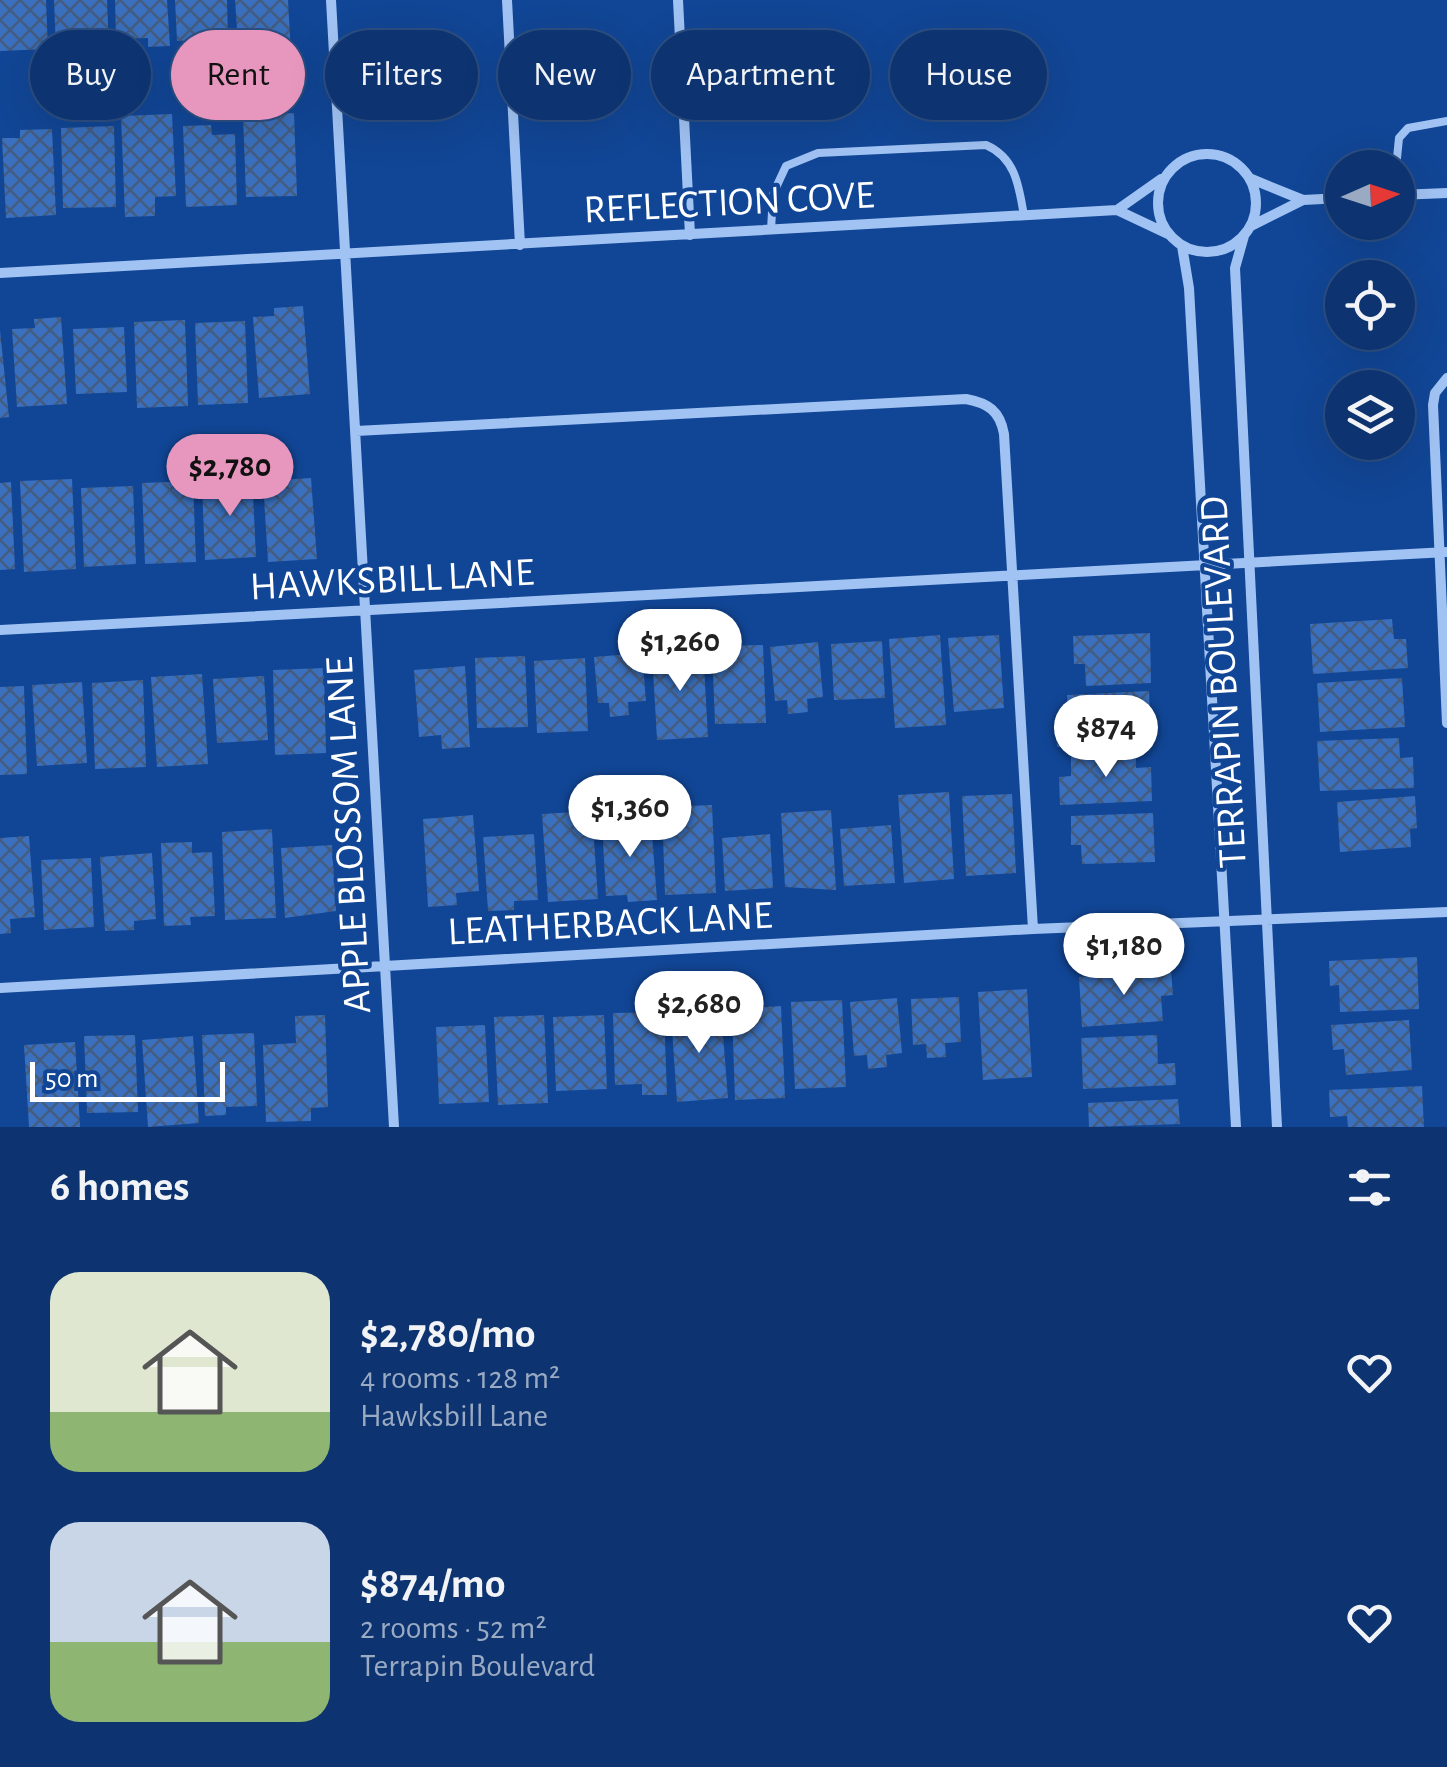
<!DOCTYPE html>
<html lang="en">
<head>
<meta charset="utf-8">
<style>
  :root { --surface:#0d3470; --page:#1b3f78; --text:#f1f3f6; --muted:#9aaac3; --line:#2d4f83; --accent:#e797bd }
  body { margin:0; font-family:"Alegreya Sans",sans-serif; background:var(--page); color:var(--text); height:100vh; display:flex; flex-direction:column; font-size:38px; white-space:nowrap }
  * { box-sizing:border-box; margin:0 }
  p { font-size:32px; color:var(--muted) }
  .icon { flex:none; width:55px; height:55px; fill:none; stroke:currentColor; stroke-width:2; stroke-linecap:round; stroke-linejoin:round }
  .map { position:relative; height:1127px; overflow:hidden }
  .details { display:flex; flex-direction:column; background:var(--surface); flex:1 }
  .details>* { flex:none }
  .top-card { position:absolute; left:30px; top:30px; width:1388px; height:90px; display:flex; gap:20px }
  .needle { width:65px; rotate:87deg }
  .fabs { position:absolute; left:1325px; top:150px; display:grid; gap:20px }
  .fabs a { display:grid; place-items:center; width:90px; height:90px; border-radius:50%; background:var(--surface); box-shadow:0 10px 40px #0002,0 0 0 2px var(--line); font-size:50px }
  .scale { position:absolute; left:30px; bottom:25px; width:195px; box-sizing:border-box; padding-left:10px; border:5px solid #fff; border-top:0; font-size:28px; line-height:35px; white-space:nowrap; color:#fff; -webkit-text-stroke:8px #114696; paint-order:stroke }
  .price { position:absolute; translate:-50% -85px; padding:0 22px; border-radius:35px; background:#fff; color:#222; font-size:32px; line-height:65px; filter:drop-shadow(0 2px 5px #0008) }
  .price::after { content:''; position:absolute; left:50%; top:60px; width:30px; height:22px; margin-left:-15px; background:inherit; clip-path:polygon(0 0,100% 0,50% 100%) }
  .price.active { background:var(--accent); color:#111 }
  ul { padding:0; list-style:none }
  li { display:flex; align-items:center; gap:30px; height:250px; padding:0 50px }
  li span { display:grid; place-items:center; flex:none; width:280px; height:200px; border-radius:30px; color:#555 }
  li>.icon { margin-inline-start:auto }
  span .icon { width:120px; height:120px; fill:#fffc; stroke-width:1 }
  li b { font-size:42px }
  h2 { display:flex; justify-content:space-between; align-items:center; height:120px; padding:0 50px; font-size:42px }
  .pill { padding:0 35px; border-radius:45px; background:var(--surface); box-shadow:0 10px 40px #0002,0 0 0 2px var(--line); font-size:35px; line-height:90px }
  .pill.active { background:var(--accent); color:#111 }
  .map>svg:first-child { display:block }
</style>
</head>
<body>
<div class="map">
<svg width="1447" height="1127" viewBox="0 0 1447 1127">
  <defs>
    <pattern id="building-cross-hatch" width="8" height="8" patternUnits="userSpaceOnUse" patternTransform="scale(2.5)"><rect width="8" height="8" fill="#3a70be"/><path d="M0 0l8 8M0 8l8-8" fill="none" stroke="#445c7f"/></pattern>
  </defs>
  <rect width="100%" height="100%" fill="#114696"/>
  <path fill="url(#building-cross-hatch)" d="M0 0H46L48 49 0 51Z
    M54 0H107L109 48 56 50Z
    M115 0H167L170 46 148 47V38L116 39Z
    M175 0H227L228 39 177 41Z
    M235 0H288L291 54 239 58Z
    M294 113 297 196 246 197 243 115Z
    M172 114 176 196 155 197V216L125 217 121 116Z
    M211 125 212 135 235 134 237 205 186 207 183 126Z
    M114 126 116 207 63 208 61 128Z
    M52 129 56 215 6 218 2 138H20V130Z
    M303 306 310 394 259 398 253 317 274 316V308Z
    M61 317 67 404 17 407 12 329 35 328 34 319Z
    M185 320 188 406 137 408 134 322Z
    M245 321 248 403 198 405 195 323Z
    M124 327 127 392 76 394 73 329Z
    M0 330 9 417 0 418Z
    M231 473H252L256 557 205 560 202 486 232 485Z
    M311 478 317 559 268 562 263 481Z
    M72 479 76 569 24 572 20 481Z
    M193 481 196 562 145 564 142 483Z
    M11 482 15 569 0 570V483Z
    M133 486 136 564 84 567 81 488Z
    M1392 619 1394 639H1406L1408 668 1313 674 1310 624Z
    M1150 633 1151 683 1086 686 1085 664H1074L1073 636Z
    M940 635 946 725 895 728 889 639Z
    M999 635 1004 708 954 712 948 638Z
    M882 641 885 698 834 700 831 644Z
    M818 642 823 697 807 699 808 712 788 714 787 700 775 701 770 647Z
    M763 645 766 723 715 724 712 646Z
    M703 648 708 737 657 740 652 652Z
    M642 653 646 701 628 702 629 715 610 717 609 703H598L594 657Z
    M525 656 528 727 477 728 475 658Z
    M585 658 588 731 537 733 534 661Z
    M465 666 470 747 442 749 441 735 419 737 414 670Z
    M324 668 326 753 275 755 273 670Z
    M202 674 208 764 157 767 151 677Z
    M264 676 268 740 217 743 213 679Z
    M1402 678 1405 727 1320 732 1317 683Z
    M143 680 146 767 95 769 92 683Z
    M82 682 87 763 37 766 32 685Z
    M24 686 27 774 0 775V687Z
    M1149 691 1151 743 1057 747 1055 717 1068 716 1067 695Z
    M1399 738 1400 758 1413 757 1414 788 1320 791 1317 741Z
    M1136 752V768L1151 767 1152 801 1060 805 1059 777 1071 776V754Z
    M949 792 954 879 904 883 898 795Z
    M1012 794 1016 873 966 876 962 796Z
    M1415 796 1417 828 1410 829 1411 847 1340 852 1337 802Z
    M712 805 716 893 665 895 662 807Z
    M831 810 836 890 785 887 781 813Z
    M592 811 598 899 548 902 542 814Z
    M1153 813 1155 862 1082 864 1081 845H1071V816Z
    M473 815 479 891 456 893 457 905 428 907 423 819Z
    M651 820 657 900 628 902 627 895 606 896 602 823Z
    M891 825 895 883 844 886 840 829Z
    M272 829 276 918 225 920 222 832Z
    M534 834 538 900 514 901V910L488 911 483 837Z
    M770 834 773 888 725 891 722 838Z
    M29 836 35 917 10 919 11 933 0 934V838Z
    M192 842V853L212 852 215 916 190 917 191 925 164 926 161 843Z
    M332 845 336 911 285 918 281 848Z
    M152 853 156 919 134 921V930L105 931 100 857Z
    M91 858 94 927 44 930 41 860Z
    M1417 957 1419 1009 1340 1012 1339 985 1330 986 1329 961Z
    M1171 970 1173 995 1161 996 1163 1021 1082 1027 1079 977Z
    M1027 989 1032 1077 983 1080 978 992Z
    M959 997 961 1042 945 1043 946 1057 927 1058 926 1044 913 1045 911 999Z
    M897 998 902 1053 886 1055 887 1067 868 1069 867 1055 854 1056 850 1002Z
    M842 1000 846 1087 795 1089 791 1002Z
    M781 1006 785 1098 735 1100 732 1009Z
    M721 1010 728 1098 677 1102 671 1014Z
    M664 1012 667 1095H642V1084L615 1085 613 1013Z
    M325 1015 328 1107 311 1108V1121L266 1122 263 1045 296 1043 295 1016Z
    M544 1015 548 1103 498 1105 494 1017Z
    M604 1015 607 1089 556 1091 553 1017Z
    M1409 1020 1412 1070 1346 1075 1344 1049 1333 1050 1331 1025Z
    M485 1025 489 1102 439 1104 436 1027Z
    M254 1033 257 1106 226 1107V1115L205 1116 202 1035Z
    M135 1035 138 1112 87 1113 84 1036Z
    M1157 1035 1158 1064 1175 1063 1176 1085 1083 1089 1081 1038Z
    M193 1036 199 1123 148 1127 142 1040Z
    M75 1042 80 1127H29L24 1045Z
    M1422 1086 1424 1127H1348L1347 1116 1330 1117 1329 1090Z
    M1178 1099 1180 1124 1089 1127 1088 1103Z"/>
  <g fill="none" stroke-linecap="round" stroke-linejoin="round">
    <path stroke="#a1c3f3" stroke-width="8" d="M1396 168 1399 138 1408 128 1447 121
      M771 230 773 194 786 166 818 153 986 145C1016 158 1019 187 1024 216"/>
    <path stroke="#a1c3f3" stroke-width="10" d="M331 0 394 1127
      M507 0 520 245
      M678 0 690 235
      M1158 203a49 49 0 1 1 98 0a49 49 0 1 1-98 0Z
      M1249 178 1303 200 1342 198
      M1398 195 1447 193
      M1117 210 1161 179
      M1251 226 1303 200
      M1244 236 1235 268 1277 1127
      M1182 246 1189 288 1236 1127
      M0 273 1117 210 1170 235
      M1447 378 1435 393 1433 405 1447 723
      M356 431 966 399C988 403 1000 411 1004 434L1033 929
      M0 630 1447 552
      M0 988 1033 929 1447 912"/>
  </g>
  <g text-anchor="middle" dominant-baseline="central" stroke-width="8" stroke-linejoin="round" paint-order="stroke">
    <g font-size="40" fill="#fff" stroke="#114696">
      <text transform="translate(729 203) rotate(-3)">REFLECTION COVE</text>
      <text transform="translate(392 580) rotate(-3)">HAWKSBILL LANE</text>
      <text transform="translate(1224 682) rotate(-93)">TERRAPIN BOULEVARD</text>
      <text transform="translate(349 835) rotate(-93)">APPLE BLOSSOM LANE</text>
      <text transform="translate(610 924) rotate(-3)">LEATHERBACK LANE</text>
    </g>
  </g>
</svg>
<div class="fabs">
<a><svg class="needle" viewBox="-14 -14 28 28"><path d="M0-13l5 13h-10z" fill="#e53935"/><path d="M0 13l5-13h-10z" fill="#9aaac3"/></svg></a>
<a><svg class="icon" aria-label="locate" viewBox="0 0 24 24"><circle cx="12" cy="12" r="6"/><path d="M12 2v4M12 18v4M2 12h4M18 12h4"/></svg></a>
<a><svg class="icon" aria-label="layers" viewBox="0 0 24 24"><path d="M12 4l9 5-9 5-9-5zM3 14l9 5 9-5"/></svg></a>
</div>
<div class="scale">50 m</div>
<b class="price active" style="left:230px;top:519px">$2,780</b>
<b class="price" style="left:680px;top:694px">$1,260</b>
<b class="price" style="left:1106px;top:780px">$874</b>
<b class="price" style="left:630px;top:860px">$1,360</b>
<b class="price" style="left:1124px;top:998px">$1,180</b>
<b class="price" style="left:699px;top:1056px">$2,680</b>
<div class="top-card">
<a class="pill">Buy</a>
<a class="pill active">Rent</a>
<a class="pill">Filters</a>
<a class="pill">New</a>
<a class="pill">Apartment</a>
<a class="pill">House</a>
</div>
</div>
<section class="details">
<h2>6 homes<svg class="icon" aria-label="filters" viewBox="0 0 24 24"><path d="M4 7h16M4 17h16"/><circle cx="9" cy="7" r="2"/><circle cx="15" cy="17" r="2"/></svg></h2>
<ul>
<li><span style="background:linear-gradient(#dfe7d0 70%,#8fb573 0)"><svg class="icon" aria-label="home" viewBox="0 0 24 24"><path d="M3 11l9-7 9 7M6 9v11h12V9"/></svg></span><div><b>$2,780/mo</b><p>4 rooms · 128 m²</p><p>Hawksbill Lane</p></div><svg class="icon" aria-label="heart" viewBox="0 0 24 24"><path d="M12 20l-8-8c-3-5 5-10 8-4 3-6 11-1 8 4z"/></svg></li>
<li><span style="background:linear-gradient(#c9d6e8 60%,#8fb573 0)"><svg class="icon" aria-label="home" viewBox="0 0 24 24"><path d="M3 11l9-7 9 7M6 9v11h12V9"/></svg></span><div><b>$874/mo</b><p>2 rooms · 52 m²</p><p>Terrapin Boulevard</p></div><svg class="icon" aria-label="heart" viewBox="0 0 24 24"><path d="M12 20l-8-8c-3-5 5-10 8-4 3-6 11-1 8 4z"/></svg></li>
</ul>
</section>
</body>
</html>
